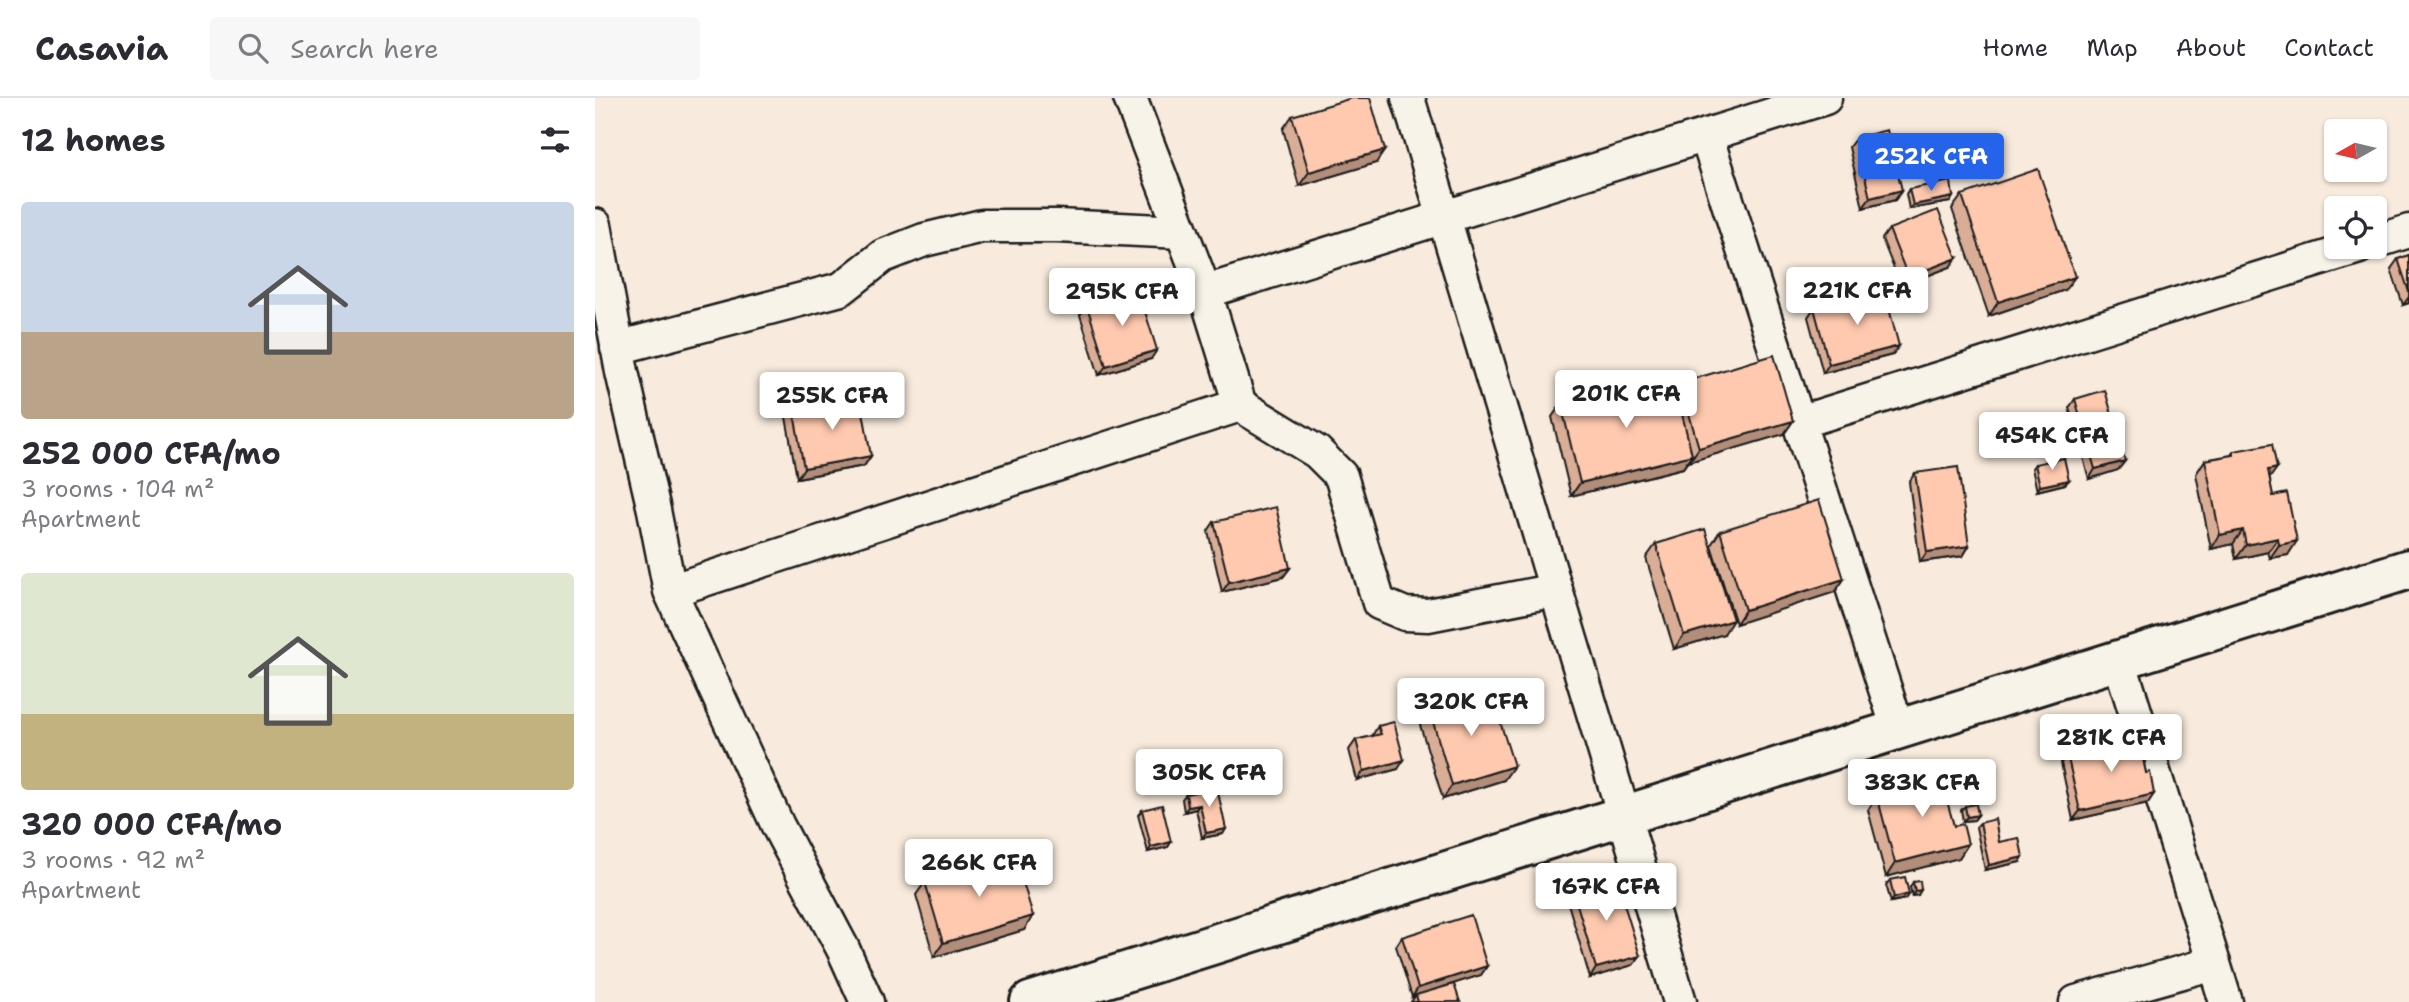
<!DOCTYPE html>
<html lang="en">
<head>
<meta charset="utf-8">
<style>
  :root { --surface:#fff; --page:#f7f7f7; --text:#2b2b33; --muted:#7c7c81; --line:#e1e1e2; --accent:#2563eb }
  body { margin:0; font-family:"Shantell Sans",sans-serif; background:var(--page); color:var(--text); height:100vh; display:flex; flex-direction:column; font-size:26px; white-space:nowrap }
  * { box-sizing:border-box; margin:0 }
  p { font-size:23px; color:var(--muted) }
  .icon { flex:none; width:38px; height:38px; fill:none; stroke:currentColor; stroke-width:2; stroke-linecap:round; stroke-linejoin:round }
  .map { position:relative; flex:1; overflow:hidden }
  .drawer { display:flex; flex-direction:column; background:var(--surface); width:595px }
  .drawer>* { flex:none }
  .needle { width:46px; rotate:262deg }
  .buttons { position:absolute; left:1729px; top:21px; display:grid; gap:14px }
  .buttons a { display:grid; place-items:center; width:63px; height:63px; border-radius:7px; background:var(--surface); box-shadow:0 2px 5px #0004; font-size:35px }
  .price { position:absolute; translate:-50% -60px; padding:0 16px; border-radius:7px; background:#fff; color:#222; font-size:23px; line-height:46px; filter:drop-shadow(0 2px 4px #0008) }
  .price::after { content:''; position:absolute; left:50%; top:42px; width:21px; height:16px; margin-left:-10px; background:inherit; clip-path:polygon(0 0,100% 0,50% 100%) }
  .price.selected { background:var(--accent); color:#fff }
  ul { padding:0; list-style:none }
  li { display:grid; align-content:center; gap:14px; height:371px; padding:0 21px }
  li span { display:grid; place-items:center; height:217px; border-radius:7px; color:#555 }
  li>.icon { margin-inline-start:auto }
  span .icon { width:126px; height:126px; fill:#fffc; stroke-width:1 }
  li b { font-size:30px }
  h2 { display:flex; justify-content:space-between; align-items:center; height:84px; padding:0 21px; font-size:30px }
  header { display:flex; align-items:center; gap:42px; box-sizing:border-box; height:98px; padding:0 35px; background:var(--surface); border-bottom:2px solid var(--line) }
  header strong { font-size:33px }
  nav { display:flex; gap:38px; margin-inline-start:auto; font-size:24px }
  .search { width:490px; height:63px; background:var(--page); display:flex; align-items:center; gap:18px; box-sizing:border-box; padding:0 24px; border-radius:7px; color:var(--muted); font-size:26px }
  main { display:flex; flex:1; min-height:0 }
  .map>svg:first-child { display:block }
</style>
</head>
<body>
<header>
<strong>Casavia</strong>
<div class="search"><svg class="icon" aria-label="search" viewBox="0 0 24 24"><circle cx="10" cy="10" r="6"/><path d="M15 15l6 6"/></svg>Search here</div>
<nav><a>Home</a><a>Map</a><a>About</a><a>Contact</a></nav>
</header>
<main>
<section class="drawer">
<h2>12 homes<svg class="icon" aria-label="filters" viewBox="0 0 24 24"><path d="M4 7h16M4 17h16"/><circle cx="9" cy="7" r="2"/><circle cx="15" cy="17" r="2"/></svg></h2>
<ul>
<li><span style="background:linear-gradient(#c9d6e8 60%,#b9a48a 0)"><svg class="icon" aria-label="home" viewBox="0 0 24 24"><path d="M3 11l9-7 9 7M6 9v11h12V9"/></svg></span><div><b>252 000 CFA/mo</b><p>3 rooms · 104 m²</p><p>Apartment</p></div></li>
<li><span style="background:linear-gradient(#dfe7d0 65%,#c2b280 0)"><svg class="icon" aria-label="home" viewBox="0 0 24 24"><path d="M3 11l9-7 9 7M6 9v11h12V9"/></svg></span><div><b>320 000 CFA/mo</b><p>3 rooms · 92 m²</p><p>Apartment</p></div></li>
</ul>
</section>
<div class="map">
<svg width="1814" height="904" viewBox="0 0 1814 904">
  <rect width="100%" height="100%" fill="#f8ebdd"/>
  <filter id="ink" filterUnits="userSpaceOnUse"><feTurbulence type="fractalNoise" baseFrequency=".0143" numOctaves="2"/><feDisplacementMap in="SourceGraphic" scale="14" xChannelSelector="R" yChannelSelector="G"/><feConvolveMatrix kernelMatrix="1 2 1 2 8 2 1 2 1" color-interpolation-filters="sRGB"/></filter>
  <g filter="url(#ink)">
    <g fill="none" stroke-linecap="round" stroke-linejoin="round">
      <g stroke="#1c1c1c" stroke-width="37">
        <path id="minor" d="M535 0 610 194 645 307
          M813 0 1085 904
          M1111 37 1303 631
          M0 127 27 274 59 412 75 493 183 728 248 851 272 904
          M1780 144 1814 133
          M610 194 1230 0
          M22 250 246 191 288 158 329 142 387 128H462L587 134
          M1205 324 1764 149
          M75 493 645 307 722 354 746 378 784 505 810 516 833 517 961 492
          M1524 562 1631 904
          M1481 904 1619 865"/>
      </g>
      <g stroke="#1c1c1c" stroke-width="44">
        <path id="tertiary" d="M435 904 1814 471"/>
      </g>
      <use href="#minor" stroke="#f7f3e8" stroke-width="32"/>
      <use href="#tertiary" stroke="#f7f3e8" stroke-width="38"/>
    </g>
    <path fill="#daad96" stroke="#1c1c1c" stroke-width="2" d="M697 18 781 65 704 88 688 31Z
      M1261 40 1307 92 1300 102 1268 110 1254 49Z
      M1314 91 1355 104 1314 111 1311 96Z
      M1367 97 1470 192 1394 218 1357 111Z
      M1294 131 1355 169 1306 188 1287 141Z
      M1814 157V205L1808 207 1796 171 1803 161Z
      M492 208 556 261 504 277 485 217Z
      M1219 210 1304 248 1297 257 1228 275 1213 219Z
      M1085 285 1198 323 1189 336 1094 364V362L1088 370 976 398 957 319 966 306 1081 290Z
      M1480 301 1530 363 1523 372 1494 381 1474 310Z
      M198 310 276 358 269 368 202 380 191 319Z
      M1639 353 1674 381 1693 457 1675 460 1673 454 1641 461 1638 446 1616 451 1601 376 1610 362 1636 357Z
      M1440 366 1474 382 1470 386 1442 393 1437 370Z
      M1320 375 1374 448 1368 458 1325 464 1314 384Z
      M619 424 695 470 688 479 627 494 613 433Z
      M1125 433 1249 481 1240 494 1141 526 1116 447Z
      M1061 446 1129 536 1079 551 1051 460Z
      M845 603 876 605 909 682 848 701 825 627 835 614 838 613Z
      M783 628 803 671 762 682 754 652 761 642 777 638Z
      M1472 656 1553 660 1549 666 1551 675 1553 705 1478 722 1466 665Z
      M1341 672 1359 728 1373 746 1364 760 1291 779 1273 712 1282 698 1333 685Z
      M622 690 628 736 607 740 601 711 589 714 587 701 591 696Z
      M1370 708 1383 717 1379 722 1368 723 1366 712Z
      M547 712 576 744 573 749 553 754 543 717Z
      M1385 725 1404 744 1425 764 1390 772 1381 729Z
      M1295 782 1310 801 1296 804 1291 787Z
      M330 784 429 832 339 859 321 797Z
      M1318 784 1323 797 1317 798 1315 789Z
      M978 793 1045 858 1038 867 995 880 972 802Z
      M807 839 892 868 886 877 851 888 865 904H816L820 898 817 899 801 848Z"/>
    <path fill="#b28d7a" stroke="#1c1c1c" stroke-width="2" d="M790 52 781 65 704 88 714 74Z
      M1307 92 1300 102 1268 110 1275 100Z
      M1358 99 1355 104 1314 111 1318 107Z
      M1362 160 1355 169 1306 188 1313 179Z
      M1480 179 1470 192 1394 218 1403 204Z
      M1814 199V205L1808 207Z
      M1304 248 1297 257 1228 275 1234 266Z
      M562 252 556 261 504 277 511 268Z
      M1198 323 1189 336 1094 364 1104 350Z
      M1097 357 1088 370 976 398 985 385Z
      M276 358 269 368 202 380 209 370Z
      M1530 363 1523 372 1494 381 1500 371Z
      M1682 370 1672 384 1673 372Z
      M1474 382 1470 386 1442 393 1445 388Z
      M1648 432 1638 446 1616 451 1625 437Z
      M1683 440 1673 454 1641 461 1651 447Z
      M1702 443 1693 457 1675 460 1684 447Z
      M1374 448 1368 458 1325 464 1332 454Z
      M695 470 688 479 627 494 634 484Z
      M1249 481 1240 494 1141 526 1150 512Z
      M1138 522 1129 536 1079 551 1089 537Z
      M809 662 803 671 762 682 769 673Z
      M919 668 909 682 848 701 857 687Z
      M1363 692 1353 705 1340 709 1350 696Z
      M1559 696 1553 705 1478 722 1485 713Z
      M605 707 601 711 589 714 593 709Z
      M1383 717 1379 722 1368 723 1372 719Z
      M631 731 628 736 607 740 611 735Z
      M576 744 573 749 553 754 556 749Z
      M1373 746 1364 760 1291 779 1300 765Z
      M1428 759 1425 764 1390 772 1394 767Z
      M1326 792 1323 797 1317 798 1320 793Z
      M1314 796 1310 801 1296 804 1299 800Z
      M438 818 429 832 339 859 348 845Z
      M1045 858 1038 867 995 880 1001 870Z
      M892 868 886 877 817 899 823 890Z"/>
    <path fill="#fec9af" stroke="#1c1c1c" stroke-width="2" d="M757 0H775L790 52 714 74 697 18Z
      M1292 32 1307 92 1275 100 1261 40Z
      M1443 71 1480 179 1403 204 1367 97Z
      M1356 83 1358 99 1318 107 1314 91Z
      M1343 112 1362 160 1313 179 1294 131Z
      M1814 157V194L1803 161Z
      M543 191 562 252 511 268 492 208Z
      M1289 192 1304 248 1234 266 1219 210Z
      M1179 257 1198 323 1104 350 1085 285Z
      M1078 279 1097 357 985 385 966 306Z
      M1510 292 1530 363 1500 371 1480 301Z
      M265 297 276 358 209 370 198 310Z
      M1677 346 1682 370 1673 372 1678 398 1692 395 1702 443 1684 447 1683 440 1651 447 1648 432 1625 437 1610 362 1639 357V353Z
      M1469 360 1474 382 1445 388 1440 366Z
      M1363 369 1374 448 1332 454 1320 375Z
      M1224 402 1249 481 1150 512 1125 433Z
      M681 409 695 470 634 484 619 424Z
      M1110 431 1138 522 1089 537 1061 446Z
      M873 594 876 605 897 598 919 668 857 687 835 614 847 610 845 603Z
      M799 624 809 662 769 673 761 642 786 636 783 628Z
      M1549 639 1553 660 1548 661 1551 675 1555 674 1559 696 1485 713 1472 656Z
      M1357 668 1363 692 1350 696 1359 728 1368 726 1373 746 1300 765 1282 698 1344 682 1341 672Z
      M622 690 631 731 611 735 605 707 593 709 591 696Z
      M1381 706 1383 717 1372 719 1370 708Z
      M567 707 576 744 556 749 547 712Z
      M1400 721 1404 744 1424 740 1428 759 1394 767 1385 725Z
      M420 757 438 818 348 845 330 784Z
      M1310 779 1314 796 1299 800 1295 782Z
      M1021 780 1045 858 1001 870 978 793Z
      M1325 783 1326 792 1320 793 1318 784Z
      M876 817 892 868 823 890 807 839Z
      M859 886 865 904H823L821 897Z"/>
  </g>
</svg>
<div class="buttons">
<a><svg class="needle" viewBox="-14 -14 28 28"><path d="M0-13l5 13h-10z" fill="#e53935"/><path d="M0 13l5-13h-10z" fill="#7c7c81"/></svg></a>
<a><svg class="icon" aria-label="locate" viewBox="0 0 24 24"><circle cx="12" cy="12" r="6"/><path d="M12 2v4M12 18v4M2 12h4M18 12h4"/></svg></a>
</div>
<b class="price selected" style="left:1336px;top:95px">252K CFA</b>
<b class="price" style="left:1262px;top:229px">221K CFA</b>
<b class="price" style="left:527px;top:230px">295K CFA</b>
<b class="price" style="left:1031px;top:332px">201K CFA</b>
<b class="price" style="left:237px;top:334px">255K CFA</b>
<b class="price" style="left:1457px;top:374px">454K CFA</b>
<b class="price" style="left:876px;top:640px">320K CFA</b>
<b class="price" style="left:1516px;top:676px">281K CFA</b>
<b class="price" style="left:614px;top:711px">305K CFA</b>
<b class="price" style="left:1327px;top:721px">383K CFA</b>
<b class="price" style="left:384px;top:801px">266K CFA</b>
<b class="price" style="left:1011px;top:825px">167K CFA</b>
</div>
</main>
</body>
</html>
